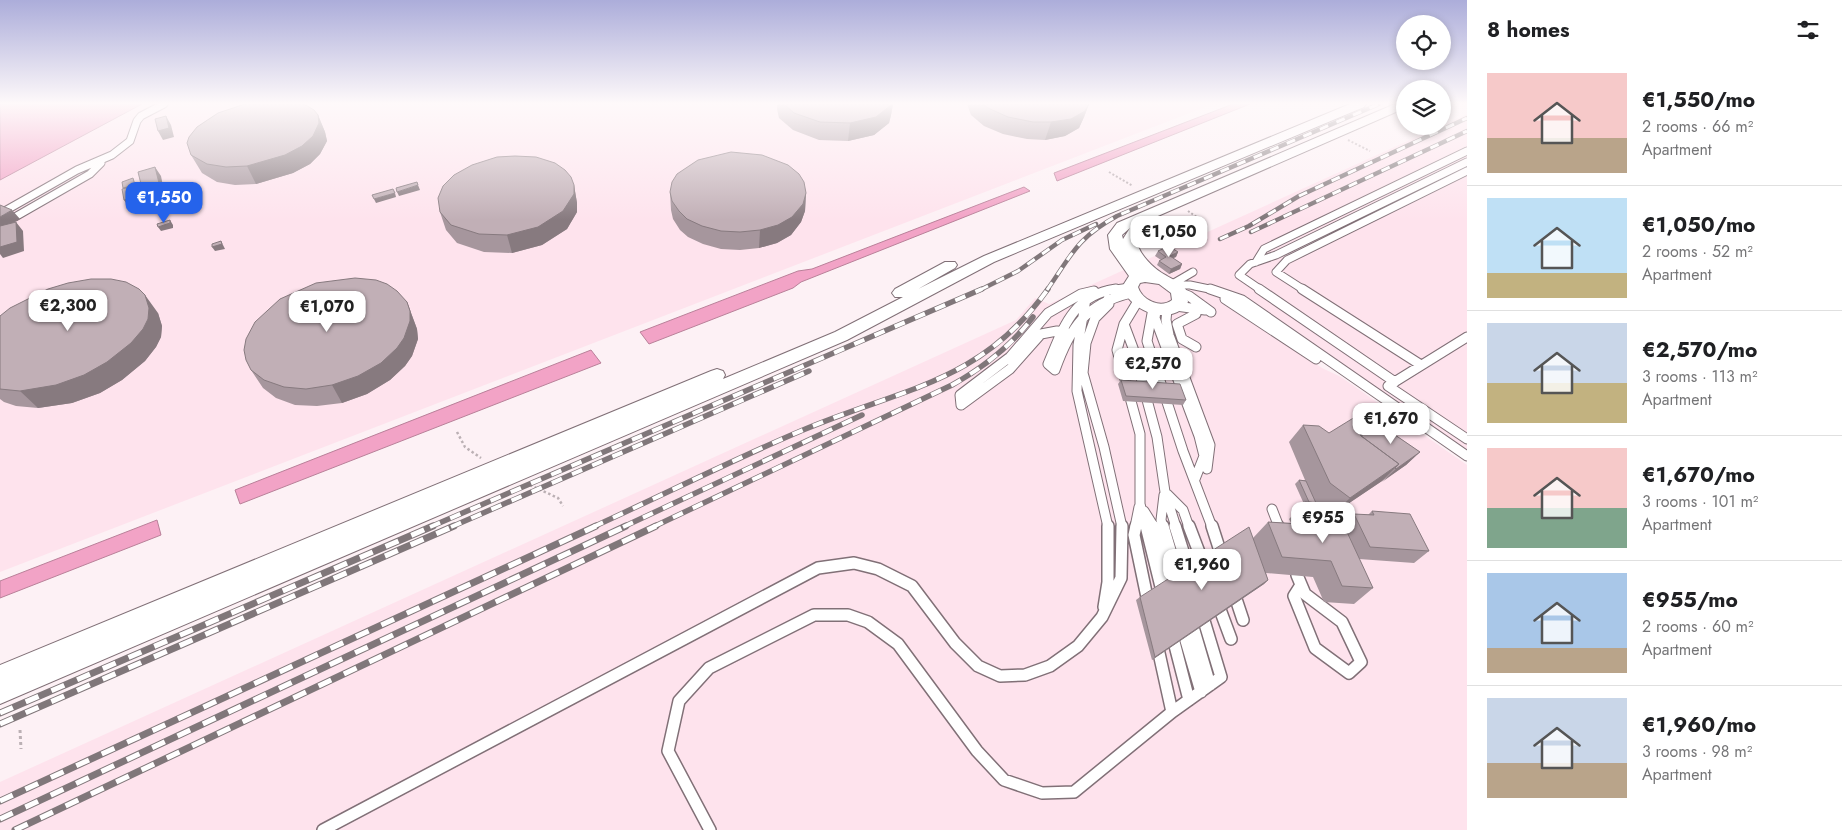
<!DOCTYPE html>
<html lang="en">
<head>
<meta charset="utf-8">
<style>
  :root { --surface:#fff; --page:#f2f2f2; --text:#202124; --muted:#757577; --line:#e0e0e0; --accent:#2563eb }
  body { margin:0; font-family:Jost,sans-serif; background:var(--page); color:var(--text); height:100vh; display:flex; flex-direction:column; font-size:19px; white-space:nowrap }
  * { box-sizing:border-box; margin:0 }
  p { font-size:16px; color:var(--muted) }
  .icon { flex:none; width:28px; height:28px; fill:none; stroke:currentColor; stroke-width:2; stroke-linecap:round; stroke-linejoin:round }
  .map { position:relative; flex:1; overflow:hidden }
  .details { display:flex; flex-direction:column; background:var(--surface); width:375px }
  .details>* { flex:none }
  .fabs { position:absolute; left:1396px; top:15px; display:grid; gap:10px }
  .fabs a { display:grid; place-items:center; width:55px; height:55px; border-radius:50%; background:var(--surface); box-shadow:0 2px 8px #0003; font-size:25px }
  .price { position:absolute; translate:-50% -42px; padding:0 11px; border-radius:10px; background:#fff; color:#222; font-size:16px; line-height:32px; filter:drop-shadow(0 1px 2px #0008) }
  .price::after { content:''; position:absolute; left:50%; top:30px; width:15px; height:11px; margin-left:-8px; background:inherit; clip-path:polygon(0 0,100% 0,50% 100%) }
  .price.on { background:var(--accent); color:#fff }
  ul { padding:0; list-style:none }
  li { display:flex; align-items:center; gap:15px; height:125px; padding:0 20px }
  li+li { border-top:1px solid var(--line) }
  li span { display:grid; place-items:center; flex:none; width:140px; height:100px; border-radius:0px; color:#555 }
  li>.icon { margin-inline-start:auto }
  span .icon { width:60px; height:60px; fill:#fffc; stroke-width:1 }
  li b { font-size:21px }
  h2 { display:flex; justify-content:space-between; align-items:center; height:60px; padding:0 20px; font-size:21px }
  main { display:flex; flex:1; min-height:0 }
  .map>svg:first-child { display:block }
</style>
</head>
<body>
<main>
<div class="map">
<svg width="1467" height="830" viewBox="0 0 1467 830">
  <rect width="100%" height="100%" fill="#fdf1f5"/>
  <path fill="#fee3ed" d="M142 104H1213L0 572V180Z
    M1467 114V453L1282 325 1277 337 1322 368 1341 377 1467 465V830H0V782L1016 320 1035 298 1049 304Z"/>
  <path fill="#f2a3c6" stroke="#b98099" d="M0 104H142L0 180Z
    M1233 104H1250L1057 181 1054 173Z
    M1024 187 1030 191 801 282 793 288 649 344 640 332 798 271 812 269Z
    M591 350 601 363 240 504 235 490Z
    M157 520 161 535 0 598V581Z"/>
  <g fill="none" stroke-linecap="round" stroke-linejoin="round">
    <g stroke="#817077" stroke-width="9">
      <path id="service-far2" d="M3 212 77 170 112 155 130 141 137 121 141 116 164 104
        M15 217 90 174 101 163
        M1256 262 1264 249 1467 151
        M1174 283 1193 272
        M1172 285H1190L1214 290
        M1108 290 1130 287
        M1261 290 1239 275 1250 264 1276 255 1467 162
        M1304 290 1276 272 1287 260 1467 171"/>
    </g>
    <g stroke="#817077" stroke-width="11">
      <path id="service-far1" d="M1116 289C1072 295 1063 329 1048 364L1055 370C1070 328 1085 304 1131 293
        M1210 289 1242 300 1467 456
        M1259 289 1395 382
        M1302 289 1421 365
        M1179 292 1189 296 1211 312
        M1086 299 1078 345 1077 391 1108 527
        M1108 299 1109 304 1095 318 1086 343 1083 373 1104 447 1122 527
        M1225 299 1316 359
        M1138 301 1124 324 1117 350 1140 434V504L1146 527
        M1176 306 1205 310
        M1153 308 1147 341 1183 451 1212 527
        M1167 309 1166 320 1169 335 1210 445 1207 469
        M1156 311 1155 318 1199 436 1204 456 1195 479
        M1196 314 1177 324 1182 339 1196 347
        M1124 324 1133 348 1157 437 1165 492 1176 527
        M1467 337 1388 386 1467 439
        M961 405 960 395 1010 357 1048 313 1081 294 1094 291
        M961 405 1010 369 1041 334 1057 331 1068 333
        M1167 494 1183 510 1189 527
        M1272 509 1279 527
        M1144 511 1154 527
        M1135 527 1139 507
        M1163 527 1161 520 1164 495"/>
    </g>
    <g stroke="#817077" stroke-width="14">
      <path id="service" d="M1136 526 1134 535 1148 602
        M1146 526 1163 595
        M1153 526 1171 588
        M1163 526 1180 584
        M1175 526 1191 577
        M1189 526 1205 568
        M1212 526 1222 557
        M1278 526 1281 533
        M1297 575 1305 594 1342 622 1361 662 1349 673 1315 648 1294 596 1301 585
        M1234 593 1243 620
        M1218 604 1231 639
        M1104 607 1108 582V526
        M1191 620 1210 685
        M1182 627 1201 692
        M1172 634 1189 700
        M1157 644 1172 712
        M323 830 818 568 854 563 878 569 912 586 955 643 978 666 1000 676 1025 675 1050 666 1078 646 1102 617 1121 578 1122 526
        M710 830 668 751 679 701 709 668 814 615H848L868 622 898 644 977 751 1004 780 1042 793 1074 792 1172 712 1221 677 1202 614"/>
    </g>
    <g stroke="#817077" stroke-width="2">
      <path id="minor" d="M1350 104H1366L1364 107 994 262 847 340 0 704V665L711 371 717 369 723 371 725 375 723 379 835 332 903 297H895L892 293 895 289 945 262H955L957 265 955 268 918 289 984 256Z
        M1395 104H1405V108L1151 219 1157 223 1137 237C1135 252 1155 270 1167 276 1174 280 1182 283 1186 290 1187 294 1187 298 1188 302 1173 327 1131 313 1122 287L1129 276 1110 249 1108 235 1117 223ZM1130 228 1123 239 1122 235ZM1145 282 1159 284 1171 293 1172 300C1160 309 1142 300 1138 287L1140 283Z"/>
    </g>
    <path stroke="#bbb0b4" stroke-width="2" stroke-dasharray="2 2" stroke-linecap="butt" d="M1348 140 1370 151
      M1109 172 1133 186
      M1188 211 1201 220"/>
    <path stroke="#bbb0b4" stroke-width="2.5" stroke-dasharray="2.5 2.5" stroke-linecap="butt" d="M457 432 465 447 481 458
      M530 485 558 498 563 506"/>
    <path stroke="#bbb0b4" stroke-width="3" stroke-dasharray="3 3" stroke-linecap="butt" d="M20 730 21 749"/>
    <use href="#service-far2" stroke="#fff" stroke-width="7"/>
    <use href="#service-far1" stroke="#fff" stroke-width="9"/>
    <use href="#service" stroke="#fff" stroke-width="11"/>
    <use href="#minor" fill="#fff" fill-rule="evenodd"/>
    <g stroke="#80777a" stroke-width="4.5">
      <path id="rail-far2" d="M1251 232 1467 131
        M1220 239 1249 226 1299 196 1467 118
        M980 290 1018 271 1062 240 1096 224
        M1047 290C1072 254 1077 238 1117 216L1379 104"/>
    </g>
    <g stroke="#80777a" stroke-width="5.5">
      <path id="rail-far1" d="M430 527 982 289
        M451 527 809 371
        M593 527C663 495 732 460 803 430 902 388 980 384 1048 289
        M623 527 862 415
        M653 527 952 385C984 367 1011 346 1033 317"/>
    </g>
    <g stroke="#80777a" stroke-width="7">
      <path id="rail" d="M0 713 433 526
        M0 724 454 526
        M0 801 596 526
        M0 819 626 526
        M15 830 656 526"/>
    </g>
    <use href="#rail-far2" stroke="#fff" stroke-width="3" stroke-dasharray="9" stroke-linecap="butt"/>
    <use href="#rail-far1" stroke="#fff" stroke-width="4" stroke-dasharray="11" stroke-linecap="butt"/>
    <use href="#rail" stroke="#fff" stroke-width="5" stroke-dasharray="14" stroke-linecap="butt"/>
  </g>
  <path fill="#a6969d" d="M777 104H893L891 115 889 123 874 135 848 141 819 140 793 130 779 118 777 109Z
    M967 104H1089L1084 117 1079 128 1065 136 1045 140 1027 139 1003 134 984 126 971 115Z
    M318 115 325 132 327 141 320 154 310 164 293 173 256 184 235 185 217 182 202 173 191 155Z
    M574 185 577 203V212L567 229 542 245 512 253 484 252 457 243 446 230 440 212Z
    M670 192 806 193 805 211 801 222 791 235 777 243 759 248 740 250 721 249 703 244 688 237 680 230 673 219 671 210Z
    M1158 251 1178 252 1176 257 1173 258 1182 264 1180 269 1169 274 1157 265 1159 261 1161 260 1155 256Z
    M407 302 417 329 418 339 412 356 405 366 390 380 367 394 342 403 317 406 295 405 276 398 263 388 251 370Z
    M158 313 162 326 161 337 156 347 145 361 122 380 100 393 72 403 38 408 16 406 4 402 0 399V316Z
    M1121 380 1186 400 1183 405 1123 401 1118 384Z
    M1379 424 1420 452 1406 465 1337 511 1343 524 1354 514 1368 515 1372 511 1429 551 1414 563 1359 559 1373 588 1354 604 1324 602 1313 577 1266 573 1268 580 1264 584 1152 660 1136 600 1140 597 1253 538 1268 522 1291 523 1289 519 1304 504 1295 484 1299 480H1305L1289 442 1303 425 1329 433Z"/>
  <path fill="#877a7f" d="M892 104H893L891 115 889 123 874 135 848 141 850 123Z
    M1089 104 1084 117 1079 128 1065 136 1045 140 1051 122Z
    M318 115 325 132 327 141 320 154 310 164 293 173 256 184 247 166Z
    M166 116 171 125 174 137 163 140 158 131Z
    M155 167 161 176 165 196 155 199 156 204 130 209 124 200 149 190Z
    M418 185 420 190 399 196 397 192Z
    M574 185 577 203V212L567 229 542 245 512 253 507 235Z
    M395 193 396 197 376 203 374 199Z
    M806 193 805 211 801 222 791 235 777 243 759 248 760 230Z
    M12 210 20 219 0 230V217Z
    M170 220 173 225V228L161 231 158 227Z
    M16 222 23 231 24 251 3 258 0 254V247Z
    M221 241 225 249 215 251 212 247Z
    M1178 252 1176 257 1168 260 1170 256Z
    M1182 264 1180 269 1169 274 1171 269Z
    M145 295 158 313 162 326 161 337 156 347 145 361 122 380 100 393 72 403 38 408 20 391Z
    M407 302 417 329 418 339 412 356 405 366 390 380 367 394 342 403 332 385Z
    M1383 419 1366 437 1356 439 1360 435Z
    M1420 452 1406 465 1382 482 1396 469Z
    M1399 464 1382 481 1333 514 1350 498Z
    M1268 580 1264 584 1152 660 1155 657Z"/>
  <path fill="#c1afb6" stroke="#877a7f" d="M245 104H304L314 110 318 115 319 123 313 136 302 146 285 155 247 166 226 167 207 164 191 155 187 143 189 137 197 127 218 113Z
    M784 104H892L891 105 876 117 850 123 820 122 794 113Z
    M983 104H1089L1085 111 1071 119 1051 122H1033L1008 117 988 108Z
    M166 116 169 128 158 131 155 119Z
    M731 152 762 155 788 165 799 174 804 182 806 193 803 204 792 217 778 225 760 230 740 232 721 231 702 226 687 219 679 211 672 201 670 192 672 182 677 174 698 160Z
    M515 156 536 157 555 163 565 170 571 177 574 185V194L563 211 538 227 507 235 479 234 451 225 440 212 438 198 443 186 454 175 472 165 497 157Z
    M155 167 160 187 149 190 150 194 124 200 122 189 141 184 138 172Z
    M133 178 135 185 123 188 122 182Z
    M417 182 418 185 397 192 396 188Z
    M393 189 395 193 374 199 372 195Z
    M0 205 12 210 0 217Z
    M170 220V223L158 227 157 224Z
    M16 222 17 242 0 247V226Z
    M221 241 222 244 212 247V244Z
    M1169 246 1178 252 1170 256 1182 264 1171 269 1159 261 1166 257 1158 251Z
    M355 278 376 280 387 284 397 291 407 302 410 311V321L404 338 397 348 381 363 358 376 332 385 306 389 284 387 264 380 251 370 246 360 244 350 246 339 255 322 280 299 316 283Z
    M91 279H111L126 282 139 289 145 295 149 308 148 319 143 329 131 343 107 362 84 375 56 385 20 391 0 389V316L10 308 48 289 68 283Z
    M1121 380 1180 384 1186 400 1126 396Z
    M1368 409 1383 419 1360 435 1399 464 1350 498 1330 483 1303 425 1319 426 1329 433Z
    M1379 424 1420 452 1396 469 1395 468 1399 464 1361 436Z
    M1299 480 1306 481 1316 503 1309 502Z
    M1305 502 1334 504 1373 588 1342 586 1331 561 1282 557 1268 522 1315 525Z
    M1372 511 1410 514 1429 551 1370 547 1354 514 1374 515Z
    M1249 527 1268 580 1155 657 1140 597Z"/>
  <linearGradient id="sky" x2="0" y2="1"><stop stop-color="#acadda"/><stop offset="0.47" stop-color="#fef9fa"/><stop offset="1" stop-color="#fef9fa" stop-opacity="0"/></linearGradient>
  <rect width="1467" height="220" fill="url(#sky)"/>
</svg>
<div class="fabs">
<a><svg class="icon" aria-label="locate" viewBox="0 0 24 24"><circle cx="12" cy="12" r="6"/><path d="M12 2v4M12 18v4M2 12h4M18 12h4"/></svg></a>
<a><svg class="icon" aria-label="layers" viewBox="0 0 24 24"><path d="M12 4l9 5-9 5-9-5zM3 14l9 5 9-5"/></svg></a>
</div>
<b class="price on" style="left:164px;top:224px">€1,550</b>
<b class="price" style="left:1169px;top:258px">€1,050</b>
<b class="price" style="left:68px;top:332px">€2,300</b>
<b class="price" style="left:327px;top:333px">€1,070</b>
<b class="price" style="left:1153px;top:390px">€2,570</b>
<b class="price" style="left:1391px;top:445px">€1,670</b>
<b class="price" style="left:1323px;top:544px">€955</b>
<b class="price" style="left:1202px;top:591px">€1,960</b>
</div>
<section class="details">
<h2>8 homes<svg class="icon" aria-label="filters" viewBox="0 0 24 24"><path d="M4 7h16M4 17h16"/><circle cx="9" cy="7" r="2"/><circle cx="15" cy="17" r="2"/></svg></h2>
<ul>
<li><span style="background:linear-gradient(#f6c9c9 65%,#b9a48a 0)"><svg class="icon" aria-label="home" viewBox="0 0 24 24"><path d="M3 11l9-7 9 7M6 9v11h12V9"/></svg></span><div><b>€1,550/mo</b><p>2 rooms · 66 m²</p><p>Apartment</p></div></li>
<li><span style="background:linear-gradient(#bfe0f5 75%,#c2b280 0)"><svg class="icon" aria-label="home" viewBox="0 0 24 24"><path d="M3 11l9-7 9 7M6 9v11h12V9"/></svg></span><div><b>€1,050/mo</b><p>2 rooms · 52 m²</p><p>Apartment</p></div></li>
<li><span style="background:linear-gradient(#c9d6e8 60%,#c2b280 0)"><svg class="icon" aria-label="home" viewBox="0 0 24 24"><path d="M3 11l9-7 9 7M6 9v11h12V9"/></svg></span><div><b>€2,570/mo</b><p>3 rooms · 113 m²</p><p>Apartment</p></div></li>
<li><span style="background:linear-gradient(#f6c9c9 60%,#7fa58c 0)"><svg class="icon" aria-label="home" viewBox="0 0 24 24"><path d="M3 11l9-7 9 7M6 9v11h12V9"/></svg></span><div><b>€1,670/mo</b><p>3 rooms · 101 m²</p><p>Apartment</p></div></li>
<li><span style="background:linear-gradient(#a9c7e8 75%,#b9a48a 0)"><svg class="icon" aria-label="home" viewBox="0 0 24 24"><path d="M3 11l9-7 9 7M6 9v11h12V9"/></svg></span><div><b>€955/mo</b><p>2 rooms · 60 m²</p><p>Apartment</p></div></li>
<li><span style="background:linear-gradient(#c9d6e8 65%,#b9a48a 0)"><svg class="icon" aria-label="home" viewBox="0 0 24 24"><path d="M3 11l9-7 9 7M6 9v11h12V9"/></svg></span><div><b>€1,960/mo</b><p>3 rooms · 98 m²</p><p>Apartment</p></div></li>
</ul>
</section>
</main>
</body>
</html>
